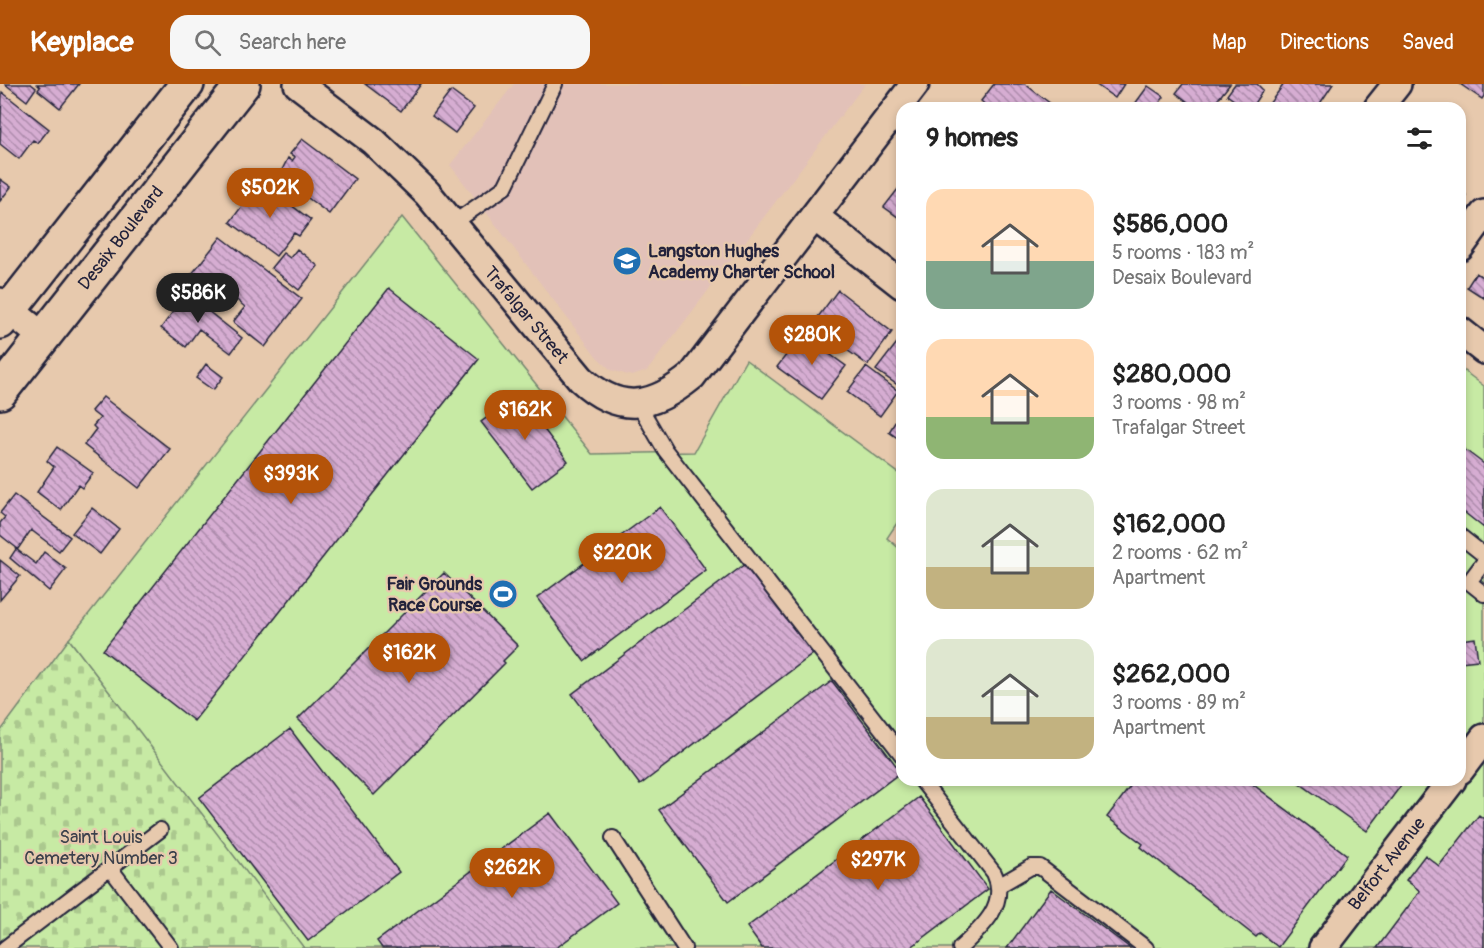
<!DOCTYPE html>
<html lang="en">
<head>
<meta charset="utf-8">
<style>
  :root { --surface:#fff; --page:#f6f6f6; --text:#222; --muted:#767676; --accent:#b45309 }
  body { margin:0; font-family:Pangolin,sans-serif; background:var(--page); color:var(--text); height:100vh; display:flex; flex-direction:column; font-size:22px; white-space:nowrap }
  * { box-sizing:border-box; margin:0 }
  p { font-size:20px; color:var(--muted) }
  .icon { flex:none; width:33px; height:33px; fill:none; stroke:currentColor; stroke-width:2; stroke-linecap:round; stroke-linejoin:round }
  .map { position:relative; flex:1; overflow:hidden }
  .sheet { position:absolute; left:896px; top:18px; width:570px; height:684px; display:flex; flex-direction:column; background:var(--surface); border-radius:18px; box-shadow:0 3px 9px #0003 }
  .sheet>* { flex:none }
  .price { position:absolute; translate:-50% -51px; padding:0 14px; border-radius:21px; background:var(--accent); color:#fff; font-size:20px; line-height:39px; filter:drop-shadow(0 2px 3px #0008) }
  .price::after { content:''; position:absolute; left:50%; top:36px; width:18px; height:14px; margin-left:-9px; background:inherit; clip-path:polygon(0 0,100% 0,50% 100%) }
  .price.current { background:#222; color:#fff }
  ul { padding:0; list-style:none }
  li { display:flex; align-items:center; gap:18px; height:150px; padding:0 30px }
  li span { display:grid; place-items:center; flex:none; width:168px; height:120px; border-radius:18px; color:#555 }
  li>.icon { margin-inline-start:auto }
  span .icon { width:72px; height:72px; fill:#fffc; stroke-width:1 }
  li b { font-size:26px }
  h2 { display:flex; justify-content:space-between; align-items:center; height:72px; padding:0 30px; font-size:26px }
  header { display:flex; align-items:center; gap:36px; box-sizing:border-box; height:84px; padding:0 30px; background:var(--accent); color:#fff }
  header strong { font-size:28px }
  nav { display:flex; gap:33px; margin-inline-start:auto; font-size:21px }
  .search { width:420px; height:54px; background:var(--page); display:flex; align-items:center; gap:15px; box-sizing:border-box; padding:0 21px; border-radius:18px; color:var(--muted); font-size:22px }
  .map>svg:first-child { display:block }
</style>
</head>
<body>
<header>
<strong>Keyplace</strong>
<div class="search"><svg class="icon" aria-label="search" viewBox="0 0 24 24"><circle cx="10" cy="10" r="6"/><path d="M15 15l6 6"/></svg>Search here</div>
<nav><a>Map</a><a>Directions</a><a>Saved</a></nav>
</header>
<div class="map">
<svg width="1484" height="864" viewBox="0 0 1484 864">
  <defs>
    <pattern id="cemetery-stones" width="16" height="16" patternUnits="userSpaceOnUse" patternTransform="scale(1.5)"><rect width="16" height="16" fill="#c7eaa4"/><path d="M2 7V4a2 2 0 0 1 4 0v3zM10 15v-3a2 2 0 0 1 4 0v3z" fill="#abc88e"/></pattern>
    <pattern id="building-back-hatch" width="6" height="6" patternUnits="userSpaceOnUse" patternTransform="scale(1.5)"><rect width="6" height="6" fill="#d6add2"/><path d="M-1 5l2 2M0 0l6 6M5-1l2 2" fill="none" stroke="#ad8cac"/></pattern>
  </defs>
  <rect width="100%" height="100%" fill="#e7c9ad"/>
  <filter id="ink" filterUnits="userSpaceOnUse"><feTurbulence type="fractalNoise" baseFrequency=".0167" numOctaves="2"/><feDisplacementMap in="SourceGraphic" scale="12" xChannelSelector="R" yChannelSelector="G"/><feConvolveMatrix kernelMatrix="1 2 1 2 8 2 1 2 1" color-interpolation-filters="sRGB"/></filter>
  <g filter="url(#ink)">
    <path fill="#e2c1b8" d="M514 0H865L647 287 632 292 611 286 597 273 450 81Z"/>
    <path fill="url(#cemetery-stones)" stroke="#748670" stroke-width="1.5" d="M69 555 305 864H0V648Z"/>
    <path fill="#c7eaa4" stroke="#748670" stroke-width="1.5" d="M402 133 592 370 694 368 746 276 901 391V433L887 454 901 466 902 696H1460V284L1484 302V864H304L69 555Z"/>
    <path fill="url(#building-back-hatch)" stroke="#22223b" stroke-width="1.5" d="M5 0H31L36 4 27 17Z
      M37 0H79L60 24 38 6 40 3Z
      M365 0H421L401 27Z
      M994 0H1025L1056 24H989L981 17Z
      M1095 0H1124L1115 14Z
      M1183 0H1230L1211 24H1196L1176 9Z
      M1235 0H1257L1263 6 1251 24H1245L1227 11Z
      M1284 0H1333L1317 24H1266Z
      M1460 0H1484V12L1482 15Z
      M1148 2 1164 13 1156 24H1132Z
      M451 7 474 24 455 49 432 32Z
      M2 8 49 45 38 59 33 56 19 75 0 60Z
      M302 55 355 95 329 130 279 92 288 74 292 77 295 73 290 70Z
      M0 95 11 103 0 117Z
      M260 98 311 136 299 152 294 149 276 172 230 138Z
      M902 100V136L884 123Z
      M1460 106 1466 111 1460 119Z
      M221 153 302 215 265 263 233 238 245 223 232 212 227 219 191 191Z
      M297 165 318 182 299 206 271 184 283 169 290 174Z
      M1476 189 1484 194V214L1467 203Z
      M389 204 479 275 194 637 103 566Z
      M838 206 892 248 868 281 812 241Z
      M183 207 242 254 231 269 199 245 186 263 161 244 175 225 171 222Z
      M802 250 846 282 821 315 777 283Z
      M900 255 902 256V304L876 286Z
      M206 280 223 293 213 306 196 294Z
      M866 283 898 307 880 332 847 308Z
      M518 311 568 377 532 404 481 338Z
      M103 313 170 365 139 404 84 361 96 345 93 342 100 334 91 327Z
      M902 327V357L889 348Z
      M1460 362 1484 380V444L1460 425Z
      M57 363 93 389 82 404 78 401 61 426 37 408 54 383 47 377Z
      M14 411 70 453 59 467 31 446 18 465 0 451V439L5 433 0 429Z
      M660 423 706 486 584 577 537 514Z
      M92 424 119 445 100 470 72 449Z
      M16 465 36 480 44 468 66 485 49 507 10 474Z
      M0 476 20 492 0 516Z
      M745 480 813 570 640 701 572 610Z
      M444 489 518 562 503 577 505 579 374 711 298 635Z
      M1475 554 1478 576 1460 578V556Z
      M832 597 901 688 728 818 659 726Z
      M290 645 399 788 308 857 199 714Z
      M1135 696H1247L1347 771 1278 863 1260 849 1256 853 1141 763 1143 760 1107 733Z
      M1295 696H1405L1367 747Z
      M919 713 988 805 910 864H762L747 843Z
      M550 729 617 819 556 864H382L377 857Z
      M1479 731 1484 735V864H1377L1420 807 1406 796 1425 771 1439 782Z
      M1051 805 1130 864H1007Z"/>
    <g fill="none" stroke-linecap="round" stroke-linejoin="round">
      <g stroke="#22223b" stroke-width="18">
        <path id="service" d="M452 140 505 103 555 0
          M637 318 665 366 902 671
          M1460 452 1484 471
          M1484 478 1469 498 1484 510
          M921 696 994 789C1009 820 982 844 960 864
          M613 754 684 864
          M110 784 171 864
          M1000 801 1031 783H1040L1146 864
          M5 864 160 746"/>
      </g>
      <g stroke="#22223b" stroke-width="32">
        <path id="minor" d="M298 0 373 57 427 109 581 295C620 331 653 324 692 292L915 0
          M1378 24 1397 0
          M814 132 902 201
          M1460 163 1484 130
          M0 218 43 253
          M1460 247 1484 266
          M1460 686 1484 654
          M1323 864 1452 696"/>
      </g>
      <g stroke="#22223b" stroke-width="38">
        <path id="tertiary" d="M0 238 187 0
          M0 308 243 0"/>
      </g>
      <use href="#service" stroke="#e7c9ad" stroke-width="14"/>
      <use href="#minor" stroke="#e7c9ad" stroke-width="27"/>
      <use href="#tertiary" stroke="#e7c9ad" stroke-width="33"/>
    </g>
  </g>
  <defs>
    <g id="school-disc" transform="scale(1.5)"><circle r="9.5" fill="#1f6fb2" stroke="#e7c9ad"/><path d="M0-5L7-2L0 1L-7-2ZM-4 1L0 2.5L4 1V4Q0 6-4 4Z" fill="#fff"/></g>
    <g id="stadium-disc" transform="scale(1.5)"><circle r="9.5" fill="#1f6fb2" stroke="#e7c9ad"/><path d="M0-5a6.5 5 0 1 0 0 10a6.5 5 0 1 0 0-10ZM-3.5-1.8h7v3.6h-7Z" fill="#fff"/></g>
  </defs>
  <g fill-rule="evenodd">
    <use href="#school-disc" x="627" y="177"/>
    <use href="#stadium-disc" x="503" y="510"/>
  </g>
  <g text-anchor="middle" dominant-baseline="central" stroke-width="4.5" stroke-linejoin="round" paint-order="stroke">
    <g font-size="18" fill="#22223b" stroke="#e7c9ad">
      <text transform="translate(121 154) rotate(-52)">Desaix Boulevard</text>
      <text transform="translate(526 231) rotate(50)">Trafalgar Street</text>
      <text transform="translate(1387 780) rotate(-52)">Belfort Avenue</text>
    </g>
    <g font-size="18" font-weight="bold" fill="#22223b" stroke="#e7c9ad" text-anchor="start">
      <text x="648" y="167">Langston Hughes<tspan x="648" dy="21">Academy Charter School</tspan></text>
      <text x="482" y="500" text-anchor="end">Fair Grounds<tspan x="482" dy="21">Race Course</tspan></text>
    </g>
    <g font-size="18" fill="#3b404b" stroke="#e7c9ad">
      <text x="101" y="753">Saint Louis<tspan x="101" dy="21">Cemetery Number 3</tspan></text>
    </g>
  </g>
</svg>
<b class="price" style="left:270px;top:135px">$502K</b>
<b class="price current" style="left:198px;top:240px">$586K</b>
<b class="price" style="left:812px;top:282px">$280K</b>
<b class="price" style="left:525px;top:357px">$162K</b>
<b class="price" style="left:291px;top:421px">$393K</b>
<b class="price" style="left:622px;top:500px">$220K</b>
<b class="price" style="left:409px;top:600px">$162K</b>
<b class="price" style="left:878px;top:807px">$297K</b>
<b class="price" style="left:512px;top:815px">$262K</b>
<section class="sheet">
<h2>9 homes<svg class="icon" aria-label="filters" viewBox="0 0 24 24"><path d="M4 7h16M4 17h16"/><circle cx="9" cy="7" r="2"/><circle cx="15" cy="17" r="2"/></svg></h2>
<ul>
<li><span style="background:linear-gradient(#ffd9b3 60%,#7fa58c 0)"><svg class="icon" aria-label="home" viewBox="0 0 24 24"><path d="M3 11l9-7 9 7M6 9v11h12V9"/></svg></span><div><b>$586,000</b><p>5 rooms · 183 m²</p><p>Desaix Boulevard</p></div></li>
<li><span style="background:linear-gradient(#ffd9b3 65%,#8fb573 0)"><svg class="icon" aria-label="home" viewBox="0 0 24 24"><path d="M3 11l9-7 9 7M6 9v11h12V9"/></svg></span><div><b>$280,000</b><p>3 rooms · 98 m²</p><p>Trafalgar Street</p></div></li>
<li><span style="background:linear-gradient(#dfe7d0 65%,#c2b280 0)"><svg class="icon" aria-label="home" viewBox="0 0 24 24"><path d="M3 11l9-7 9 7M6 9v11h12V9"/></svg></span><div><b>$162,000</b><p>2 rooms · 62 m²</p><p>Apartment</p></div></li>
<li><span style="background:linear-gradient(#dfe7d0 65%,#c2b280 0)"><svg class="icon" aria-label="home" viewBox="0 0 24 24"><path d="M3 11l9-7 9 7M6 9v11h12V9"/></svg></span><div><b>$262,000</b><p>3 rooms · 89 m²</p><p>Apartment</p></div></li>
</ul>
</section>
</div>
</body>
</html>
